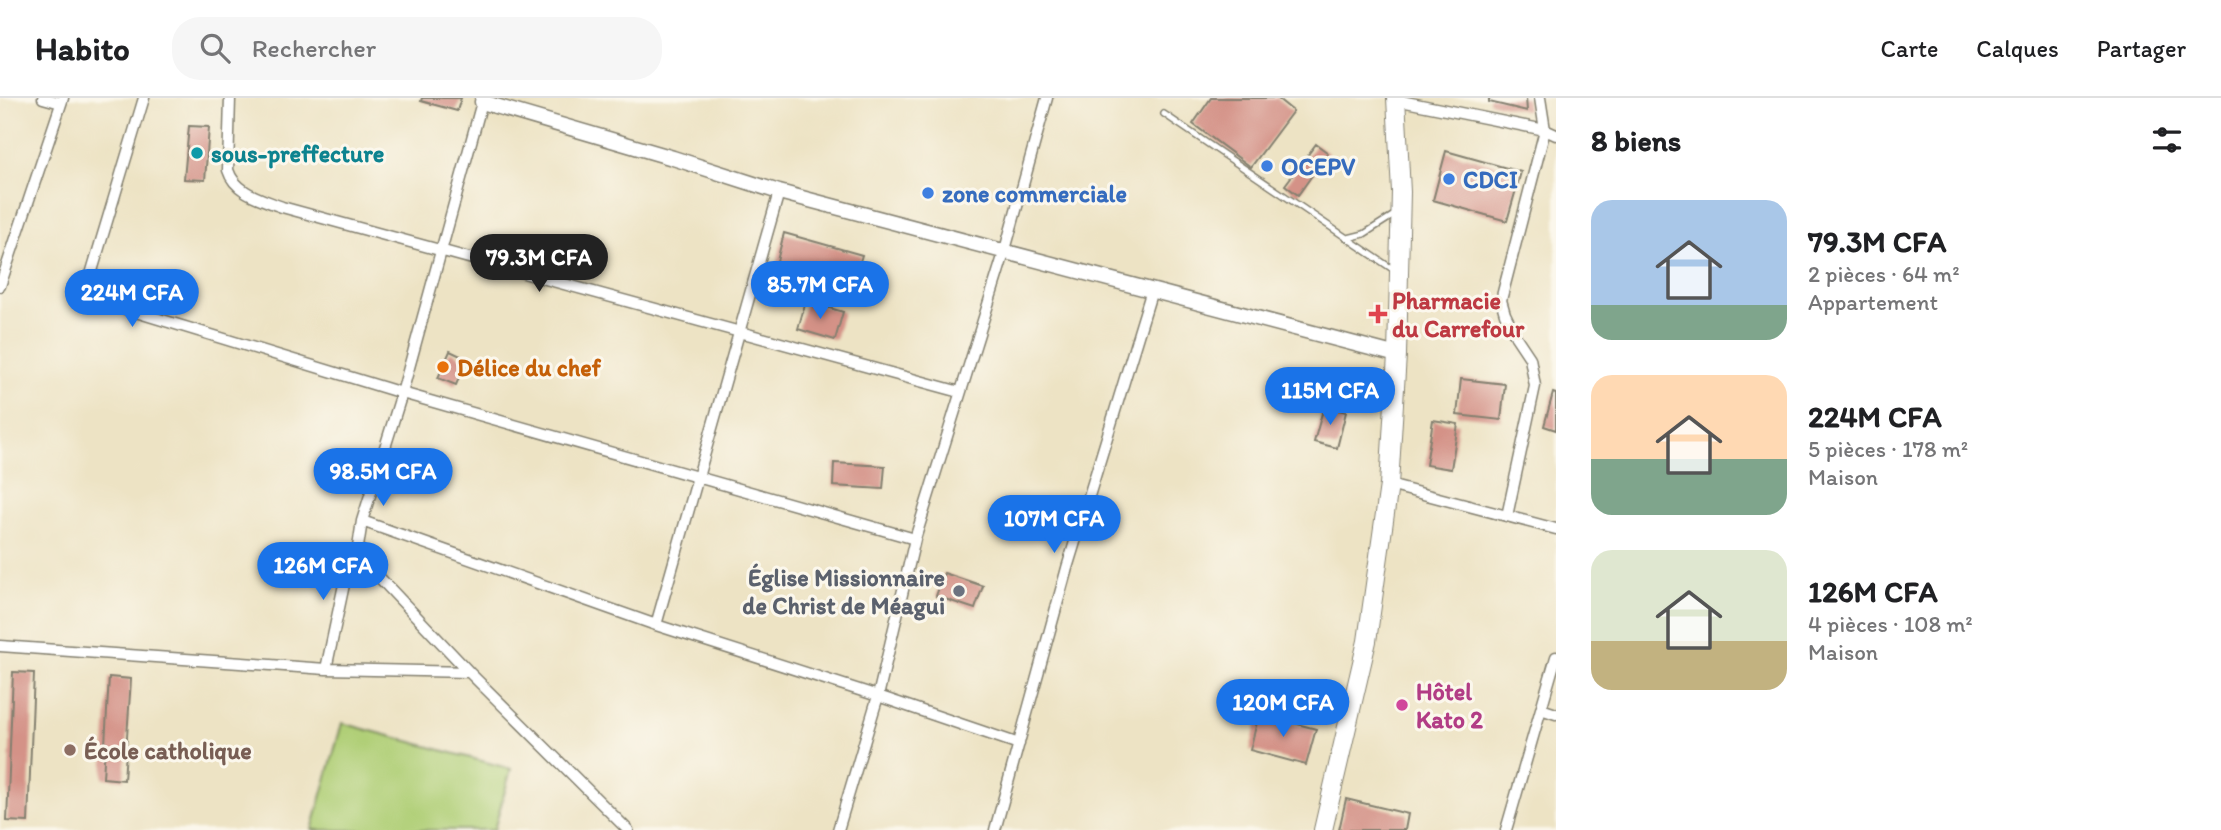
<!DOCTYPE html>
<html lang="fr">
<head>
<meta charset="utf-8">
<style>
  :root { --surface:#fff; --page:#f6f6f6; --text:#202124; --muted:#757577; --line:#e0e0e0; --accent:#1a73e8 }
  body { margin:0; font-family:Itim,sans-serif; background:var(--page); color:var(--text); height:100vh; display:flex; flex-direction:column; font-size:26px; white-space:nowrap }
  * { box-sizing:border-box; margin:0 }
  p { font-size:23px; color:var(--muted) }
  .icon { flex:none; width:38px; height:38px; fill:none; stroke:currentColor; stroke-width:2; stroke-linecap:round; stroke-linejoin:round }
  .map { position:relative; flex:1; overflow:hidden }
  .details { display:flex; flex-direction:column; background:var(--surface); width:665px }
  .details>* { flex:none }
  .price { position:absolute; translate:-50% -60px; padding:0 16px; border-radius:24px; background:var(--accent); color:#fff; font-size:23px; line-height:46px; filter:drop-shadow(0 2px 4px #0008) }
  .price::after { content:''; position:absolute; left:50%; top:42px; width:21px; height:16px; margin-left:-10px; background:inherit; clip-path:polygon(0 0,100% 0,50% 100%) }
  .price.active { background:#222; color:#fff }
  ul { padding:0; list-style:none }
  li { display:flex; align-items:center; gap:21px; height:175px; padding:0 35px }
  li span { display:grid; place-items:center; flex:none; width:196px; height:140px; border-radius:21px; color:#555 }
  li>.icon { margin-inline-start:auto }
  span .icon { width:84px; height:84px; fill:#fffc; stroke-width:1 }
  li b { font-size:30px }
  h2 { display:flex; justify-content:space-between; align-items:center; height:84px; padding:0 35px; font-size:30px }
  header { display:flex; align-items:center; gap:42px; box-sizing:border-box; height:98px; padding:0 35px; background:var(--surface); border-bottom:2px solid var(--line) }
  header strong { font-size:33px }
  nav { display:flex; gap:38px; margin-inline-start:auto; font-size:24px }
  .search { width:490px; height:63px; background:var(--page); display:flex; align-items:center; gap:18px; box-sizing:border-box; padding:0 24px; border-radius:28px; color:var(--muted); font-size:26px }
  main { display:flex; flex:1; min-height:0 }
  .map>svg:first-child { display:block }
</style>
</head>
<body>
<header>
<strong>Habito</strong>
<div class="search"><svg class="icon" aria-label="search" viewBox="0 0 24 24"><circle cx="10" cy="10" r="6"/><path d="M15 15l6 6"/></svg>Rechercher</div>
<nav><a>Carte</a><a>Calques</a><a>Partager</a></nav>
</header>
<main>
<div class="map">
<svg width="1556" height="732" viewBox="0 0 1556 732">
  <rect width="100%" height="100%" fill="#fbf7ec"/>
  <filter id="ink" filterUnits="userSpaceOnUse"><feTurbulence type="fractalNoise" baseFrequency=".0143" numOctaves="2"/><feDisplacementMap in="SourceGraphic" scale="14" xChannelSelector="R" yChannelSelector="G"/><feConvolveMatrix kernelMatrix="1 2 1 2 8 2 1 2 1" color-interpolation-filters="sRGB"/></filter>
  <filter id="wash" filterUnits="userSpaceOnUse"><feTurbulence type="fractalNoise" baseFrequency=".00686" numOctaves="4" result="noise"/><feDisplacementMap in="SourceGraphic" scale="28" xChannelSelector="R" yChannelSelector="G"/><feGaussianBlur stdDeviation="1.57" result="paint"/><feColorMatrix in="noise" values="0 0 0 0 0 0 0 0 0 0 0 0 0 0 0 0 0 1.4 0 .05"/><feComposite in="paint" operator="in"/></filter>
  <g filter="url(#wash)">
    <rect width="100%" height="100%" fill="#ede3c4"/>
    <path fill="#b0cf77" stroke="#66764a" stroke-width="2" d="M342 625 511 671 494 732H312Z"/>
    <g id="blocks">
      <path fill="#d49287" d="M422 0H461L457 13 421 3Z
        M1211 0H1277L1293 13 1251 69 1193 26Z
        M1489 0H1526L1527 13 1489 4Z
        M189 28 209 29 205 82 184 81Z
        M1316 46 1328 55 1298 97 1285 87Z
        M1446 53 1521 74 1507 123 1433 102Z
        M784 135 862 157 853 186 812 174 805 198 771 187Z
        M806 203 843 214 835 242 798 231Z
        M450 253 467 261 456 287 438 280Z
        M1461 281 1505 286 1501 322 1457 317Z
        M1553 295 1556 296V332L1544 328Z
        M1324 308 1346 314 1337 350 1314 344Z
        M1433 322 1458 326 1451 371 1426 367Z
        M834 365 885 368 883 391 833 388Z
        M944 475 983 488 975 511 936 498Z
        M13 574 34 575 28 724 7 723Z
        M109 579 131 581 124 682 103 680Z
        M1259 616 1316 631 1306 667 1250 652Z
        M1346 701 1408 716 1405 732H1339Z"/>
    </g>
  </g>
  <g filter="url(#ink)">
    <use href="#blocks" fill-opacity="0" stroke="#848070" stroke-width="2"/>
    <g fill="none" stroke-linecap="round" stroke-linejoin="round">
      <g stroke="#848070" stroke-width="8">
        <path id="service" d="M1164 16 1394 172
          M1348 140 1364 136 1394 117"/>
      </g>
      <g stroke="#848070" stroke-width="13">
        <path id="minor" d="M43 0 61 5
          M144 0 92 173 93 197 103 204 402 295 915 441
          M230 0 228 72C235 95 262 101 282 109L960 294
          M1540 0 1545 32 1556 37
          M1396 2 1545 32 1501 202 1505 216 1516 239 1530 260 1535 288 1507 418
          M482 4 402 295 362 423 358 449 378 478 469 574 628 732
          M0 188 63 0
          M1389 387 1556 431
          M362 423 656 527 878 598 1019 646
          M656 527 779 94
          M0 548 326 571 469 574
          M326 571 346 477 358 449
          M1541 611 1556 616
          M838 732 878 598 915 441 1005 152 1047 0
          M995 732 1067 470 1152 192
          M1506 732 1556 559"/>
      </g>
      <g stroke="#848070" stroke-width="17">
        <path id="tertiary" d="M483 0 482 4 673 60 779 94 1397 257"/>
      </g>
      <g stroke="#848070" stroke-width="20">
        <path id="primary" d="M1323 732 1367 543 1389 387 1397 257 1401 94 1396 0"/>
      </g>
      <use href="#service" stroke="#fff" stroke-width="5"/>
      <use href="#minor" stroke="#fff" stroke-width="10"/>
      <use href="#tertiary" stroke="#fff" stroke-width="14"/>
      <use href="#primary" stroke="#fff" stroke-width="18"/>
    </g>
  </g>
  <circle fill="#0f9aa8" stroke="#fbf7ec" stroke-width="2.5" cx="197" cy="55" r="7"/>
  <g fill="#3f7fe0" stroke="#fbf7ec" stroke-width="2.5">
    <circle cx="1267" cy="68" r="7"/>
    <circle cx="1449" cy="81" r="7"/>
    <circle cx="928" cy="95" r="7"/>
  </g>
  <path fill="#e0444e" stroke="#fbf7ec" stroke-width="2.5" d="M1374.5 205.5h7v7h7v7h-7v7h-7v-7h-7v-7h7z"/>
  <circle fill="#e8710a" stroke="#fbf7ec" stroke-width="2.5" cx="443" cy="269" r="7"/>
  <circle fill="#6b7280" stroke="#fbf7ec" stroke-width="2.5" cx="959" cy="493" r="7"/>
  <circle fill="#d1479c" stroke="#fbf7ec" stroke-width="2.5" cx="1402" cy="607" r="7"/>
  <circle fill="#8d6e63" stroke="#fbf7ec" stroke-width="2.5" cx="70" cy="652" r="7"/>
  <g text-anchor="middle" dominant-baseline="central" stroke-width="6" stroke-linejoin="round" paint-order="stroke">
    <g font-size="24" font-weight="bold" fill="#0d838f" stroke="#fbf7ec" text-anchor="start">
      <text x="211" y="55">sous-preffecture</text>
    </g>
    <g font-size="24" font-weight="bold" fill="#366cbe" stroke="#fbf7ec" text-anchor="start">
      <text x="1281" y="68">OCEPV</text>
      <text x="1463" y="81">CDCI</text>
      <text x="942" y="95">zone commerciale</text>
    </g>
    <g font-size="24" font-weight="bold" fill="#be3a42" stroke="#fbf7ec" text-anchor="start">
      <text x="1392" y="202">Pharmacie<tspan x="1392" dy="28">du Carrefour</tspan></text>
    </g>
    <g font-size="24" font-weight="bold" fill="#c56008" stroke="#fbf7ec" text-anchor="start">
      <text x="457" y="269">Délice du chef</text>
    </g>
    <g font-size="24" font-weight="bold" fill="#5b616d" stroke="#fbf7ec" text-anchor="end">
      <text x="945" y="479">Église Missionnaire<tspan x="945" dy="28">de Christ de Méagui</tspan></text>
    </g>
    <g font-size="24" font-weight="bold" fill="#b23c85" stroke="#fbf7ec" text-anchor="start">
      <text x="1416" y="593">Hôtel<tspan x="1416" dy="28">Kato 2</tspan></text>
    </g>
    <g font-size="24" font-weight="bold" fill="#785e54" stroke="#fbf7ec" text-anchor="start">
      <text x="84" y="652">École catholique</text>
    </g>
  </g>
</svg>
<b class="price active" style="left:539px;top:196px">79.3M CFA</b>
<b class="price" style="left:820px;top:223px">85.7M CFA</b>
<b class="price" style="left:132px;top:231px">224M CFA</b>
<b class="price" style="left:1330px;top:329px">115M CFA</b>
<b class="price" style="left:383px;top:410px">98.5M CFA</b>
<b class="price" style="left:1054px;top:457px">107M CFA</b>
<b class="price" style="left:323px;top:504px">126M CFA</b>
<b class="price" style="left:1283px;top:641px">120M CFA</b>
</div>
<section class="details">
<h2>8 biens<svg class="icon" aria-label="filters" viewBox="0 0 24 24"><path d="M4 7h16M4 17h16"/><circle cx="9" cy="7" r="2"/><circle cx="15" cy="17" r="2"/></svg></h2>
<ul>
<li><span style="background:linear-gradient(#a9c7e8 75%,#7fa58c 0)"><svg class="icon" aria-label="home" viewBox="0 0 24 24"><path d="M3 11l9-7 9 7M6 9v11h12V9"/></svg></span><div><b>79.3M CFA</b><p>2 pièces · 64 m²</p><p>Appartement</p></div></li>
<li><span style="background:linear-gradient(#ffd9b3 60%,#7fa58c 0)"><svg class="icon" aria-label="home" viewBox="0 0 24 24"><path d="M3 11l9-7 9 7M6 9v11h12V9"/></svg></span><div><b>224M CFA</b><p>5 pièces · 178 m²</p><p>Maison</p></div></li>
<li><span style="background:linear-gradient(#dfe7d0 65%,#c2b280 0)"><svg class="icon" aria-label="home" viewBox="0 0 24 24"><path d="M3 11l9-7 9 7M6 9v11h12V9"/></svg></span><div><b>126M CFA</b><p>4 pièces · 108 m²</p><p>Maison</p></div></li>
</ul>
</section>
</main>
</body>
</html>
